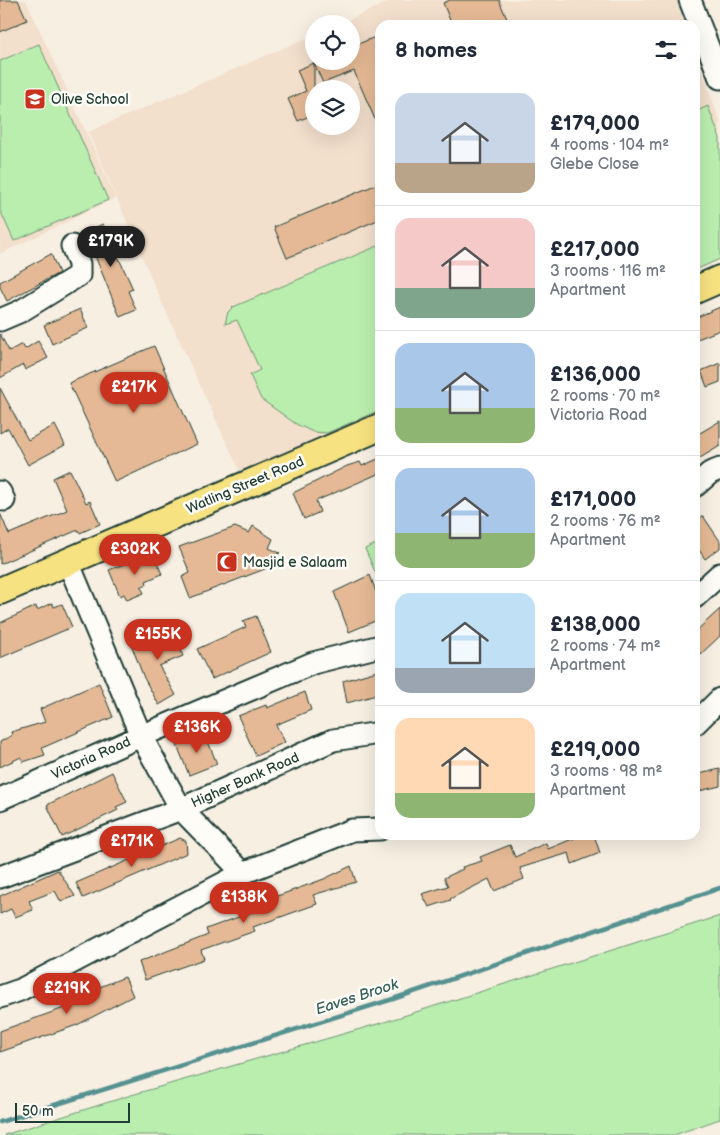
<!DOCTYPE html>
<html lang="en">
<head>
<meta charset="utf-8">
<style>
  :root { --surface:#fff; --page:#f2f2f3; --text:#1f2937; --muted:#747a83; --line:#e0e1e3; --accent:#c8321e }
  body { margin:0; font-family:"Balsamiq Sans",sans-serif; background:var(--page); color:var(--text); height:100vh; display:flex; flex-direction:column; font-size:19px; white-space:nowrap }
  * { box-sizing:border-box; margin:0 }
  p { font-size:16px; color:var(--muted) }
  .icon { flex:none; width:28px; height:28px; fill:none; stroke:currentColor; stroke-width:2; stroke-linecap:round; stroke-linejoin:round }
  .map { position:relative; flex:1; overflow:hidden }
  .panel { position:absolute; left:375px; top:20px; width:325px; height:820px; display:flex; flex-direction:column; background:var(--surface); border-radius:15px; box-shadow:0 5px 20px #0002 }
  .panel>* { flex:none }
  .fabs { position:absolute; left:305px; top:15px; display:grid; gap:10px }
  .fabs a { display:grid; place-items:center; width:55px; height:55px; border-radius:50%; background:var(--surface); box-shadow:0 5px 20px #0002; font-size:25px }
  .scale { position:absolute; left:15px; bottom:12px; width:115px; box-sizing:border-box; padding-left:5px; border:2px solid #1f3d34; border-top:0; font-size:14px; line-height:18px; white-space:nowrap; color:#1f3d34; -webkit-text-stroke:4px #fdfcf7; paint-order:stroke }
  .price { position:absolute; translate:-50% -42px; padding:0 11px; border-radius:18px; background:var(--accent); color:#fff; font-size:16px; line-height:32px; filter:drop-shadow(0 1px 2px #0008) }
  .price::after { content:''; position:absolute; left:50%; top:30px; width:15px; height:11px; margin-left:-8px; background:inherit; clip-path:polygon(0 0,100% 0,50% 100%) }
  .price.on { background:#222; color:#fff }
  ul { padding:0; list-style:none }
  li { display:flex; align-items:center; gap:15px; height:125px; padding:0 20px }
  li+li { border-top:1px solid var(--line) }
  li span { display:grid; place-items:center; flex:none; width:140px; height:100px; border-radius:15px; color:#555 }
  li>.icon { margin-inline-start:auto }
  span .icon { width:60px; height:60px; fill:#fffc; stroke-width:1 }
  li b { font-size:21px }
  h2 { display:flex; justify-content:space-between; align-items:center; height:60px; padding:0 20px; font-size:21px }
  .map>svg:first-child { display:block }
</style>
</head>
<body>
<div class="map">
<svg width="720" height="1135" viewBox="0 0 720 1135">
  <rect width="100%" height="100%" fill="#f8efe3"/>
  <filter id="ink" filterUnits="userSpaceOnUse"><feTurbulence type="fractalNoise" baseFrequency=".02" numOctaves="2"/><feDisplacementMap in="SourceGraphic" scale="10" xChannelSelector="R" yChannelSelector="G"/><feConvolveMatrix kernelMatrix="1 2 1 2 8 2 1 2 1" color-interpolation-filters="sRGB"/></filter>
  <g filter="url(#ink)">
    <path fill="#f2dfcc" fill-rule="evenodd" d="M0 0H26L116 198 0 254Z
      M393 0H677L686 25H380V410L240 472 163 305 88 132 314 35V61H351V24H339ZM314 89H351V126H314Z
      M695 51 720 122V259L695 270Z"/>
    <path fill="#baeeaf" stroke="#6c9672" d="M39 44 108 200 14 241 0 210V61Z
      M708 106 720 138V259L695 270V112Z
      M380 245V410L327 433 313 432 296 424 261 399 250 375 260 370 237 320 225 324 228 312 233 307Z
      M380 542V583L365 549Z
      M720 916V1119L674 1135H4L128 1096 381 1023Z"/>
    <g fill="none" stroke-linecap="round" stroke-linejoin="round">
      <path stroke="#549190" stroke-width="4.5" d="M0 1122 393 999 720 888"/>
    </g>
    <path fill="#e5b995" stroke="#1f3d34" d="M0 0H18L27 20 0 32Z
      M450 0H499L507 19 493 25H452L443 3Z
      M380 35V131L354 71 323 83 313 61H351V47Z
      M314 63V114L298 121 288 99 306 91 297 70Z
      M380 183V219L287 258 274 227Z
      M103 224 133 289 128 291 136 310 120 317 91 246 86 248 80 234Z
      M51 254 59 273 7 301 0 287V282Z
      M720 307V330L695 340V318Z
      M80 309 88 328 52 344 44 325Z
      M0 334 9 351 22 344 25 349 38 341 48 358 25 370 23 365 0 378Z
      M154 346 197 444 115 482 69 383Z
      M720 363V382L707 387 701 371Z
      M0 388 28 440 55 425 65 445 28 465 8 428 0 433Z
      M720 421V446L695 461V436Z
      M380 458V473L316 501 320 512 304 519 293 493 347 466 360 462 362 466Z
      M70 470 86 503 90 501 100 524 80 533 78 530 0 564V513L9 534 67 510 53 478Z
      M703 516 720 541V548L705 559 695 544V520Z
      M253 526 273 539 269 548 280 553 267 558 270 567 190 598 182 577 190 573 179 547 235 527 249 533Z
      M154 555 162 574 146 581 147 584 141 587 144 593 127 600 124 594 120 596 109 570 136 559 137 562Z
      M370 575 380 603V619L349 632 334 592Z
      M52 603 54 607 62 604 72 627 0 658V623L36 606 37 610Z
      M720 609V636L701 654 695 647V632Z
      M256 616 271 652 212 679 197 649 246 627 243 621Z
      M171 626 183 656 159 666 176 695 159 705 144 678 131 644Z
      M380 670V694L347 703 343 681Z
      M99 683 113 717 42 748 45 755 23 762 21 757 0 767V742L12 735 11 732 45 722 40 709Z
      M305 692 311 710 276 725 285 742 256 756 238 716 266 705 267 708Z
      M205 734 217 764 189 775 177 745Z
      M720 769V786L695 792V775Z
      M112 772 127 802 116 807 118 810 62 837 47 805Z
      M582 835H594L600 853 572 864 569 853 520 868 524 879 494 891 489 879 450 899 451 900 429 907 422 894 448 886 444 878 463 869 462 867 482 861 480 857 510 845 515 857 546 843 548 849Z
      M180 838 186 841 187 853 83 898 76 883Z
      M351 866 356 882 313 895 317 904 253 927 255 931 201 950 204 959 145 980 139 962 208 935 206 929 260 909 258 903 324 879Z
      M58 870 75 896 61 902 55 891 29 901 33 910 15 917 11 909 0 914V896Z
      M125 977 133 996 77 1025 0 1052V1031L78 1003 76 999 97 989V988Z"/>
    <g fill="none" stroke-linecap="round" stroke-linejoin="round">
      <g stroke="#1f3d34" stroke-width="25">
        <path id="minor" d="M690 0 720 78
          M0 320 21 311 79 275V264L72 246
          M695 486 710 473 720 469
          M0 492 4 500
          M68 562 141 736 181 809 243 873
          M695 597 720 574
          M695 724 720 699
          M0 799 141 736 313 663 380 646
          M0 877 181 809 333 740 380 733
          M0 997 20 990 243 873 352 830 380 829"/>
      </g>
      <g stroke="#1f3d34" stroke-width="30">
        <path id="major" d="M695 290 720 279
          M0 591 380 427"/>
      </g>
      <use href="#minor" stroke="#fdfcf7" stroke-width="21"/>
      <use href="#major" stroke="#f7e281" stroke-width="26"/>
    </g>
  </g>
  <defs>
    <g id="school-square" transform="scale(1.125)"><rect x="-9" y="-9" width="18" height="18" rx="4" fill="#c8321e" stroke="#fdfcf7"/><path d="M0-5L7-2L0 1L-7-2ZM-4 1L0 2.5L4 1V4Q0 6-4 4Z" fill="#fff"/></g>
    <g id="mosque-square" transform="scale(1.125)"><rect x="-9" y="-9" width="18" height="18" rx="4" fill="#c8321e" stroke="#fdfcf7"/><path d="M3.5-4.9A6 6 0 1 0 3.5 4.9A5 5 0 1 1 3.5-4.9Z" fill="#fff"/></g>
  </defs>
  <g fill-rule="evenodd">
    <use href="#school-square" x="35" y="99"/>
    <use href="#mosque-square" x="227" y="562"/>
  </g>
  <g text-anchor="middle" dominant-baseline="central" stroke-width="5" stroke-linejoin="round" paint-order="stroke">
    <g font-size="14" fill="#1f3d34" stroke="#fdfcf7" text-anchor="start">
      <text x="51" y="99">Olive School</text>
      <text x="243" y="562">Masjid e Salaam</text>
    </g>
    <g font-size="14" fill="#1f3d34" stroke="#fdfcf7">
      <text transform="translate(245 485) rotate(-23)">Watling Street Road</text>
      <text transform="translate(91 758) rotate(-24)">Victoria Road</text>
      <text transform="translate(245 780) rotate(-24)">Higher Bank Road</text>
    </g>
    <g font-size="15" font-style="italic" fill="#35605a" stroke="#fdfcf7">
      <text transform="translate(357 997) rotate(-18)">Eaves Brook</text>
    </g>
  </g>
</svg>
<div class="fabs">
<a><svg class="icon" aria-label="locate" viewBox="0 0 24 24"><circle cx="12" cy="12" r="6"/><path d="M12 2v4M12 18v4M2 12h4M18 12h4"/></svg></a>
<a><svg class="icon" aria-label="layers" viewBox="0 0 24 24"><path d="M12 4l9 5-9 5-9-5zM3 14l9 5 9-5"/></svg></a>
</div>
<div class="scale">50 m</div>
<b class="price on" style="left:111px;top:268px">£179K</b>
<b class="price" style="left:134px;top:414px">£217K</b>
<b class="price" style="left:135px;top:576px">£302K</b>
<b class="price" style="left:158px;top:661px">£155K</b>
<b class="price" style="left:197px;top:754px">£136K</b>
<b class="price" style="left:132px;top:868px">£171K</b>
<b class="price" style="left:244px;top:924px">£138K</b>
<b class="price" style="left:67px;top:1015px">£219K</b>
<section class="panel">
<h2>8 homes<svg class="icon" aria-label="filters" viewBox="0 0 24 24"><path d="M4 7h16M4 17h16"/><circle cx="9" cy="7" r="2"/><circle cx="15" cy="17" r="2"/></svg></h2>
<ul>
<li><span style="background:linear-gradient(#c9d6e8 70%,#b9a48a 0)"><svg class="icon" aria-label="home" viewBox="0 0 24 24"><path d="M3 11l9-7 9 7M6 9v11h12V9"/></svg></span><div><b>£179,000</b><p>4 rooms · 104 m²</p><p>Glebe Close</p></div></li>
<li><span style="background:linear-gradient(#f6c9c9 70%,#7fa58c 0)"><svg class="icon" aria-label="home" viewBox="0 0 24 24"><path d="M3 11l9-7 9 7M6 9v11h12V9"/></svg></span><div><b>£217,000</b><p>3 rooms · 116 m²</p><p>Apartment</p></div></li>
<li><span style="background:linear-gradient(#a9c7e8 65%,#8fb573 0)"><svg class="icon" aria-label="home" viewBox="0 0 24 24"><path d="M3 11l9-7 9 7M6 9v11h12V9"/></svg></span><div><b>£136,000</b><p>2 rooms · 70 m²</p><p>Victoria Road</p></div></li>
<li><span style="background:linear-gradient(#a9c7e8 65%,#8fb573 0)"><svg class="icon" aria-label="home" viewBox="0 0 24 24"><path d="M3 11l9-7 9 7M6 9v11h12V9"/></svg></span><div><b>£171,000</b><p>2 rooms · 76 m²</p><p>Apartment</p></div></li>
<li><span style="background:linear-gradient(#bfe0f5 75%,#9aa5b1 0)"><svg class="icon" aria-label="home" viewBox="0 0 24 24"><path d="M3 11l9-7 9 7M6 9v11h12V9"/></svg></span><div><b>£138,000</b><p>2 rooms · 74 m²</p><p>Apartment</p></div></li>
<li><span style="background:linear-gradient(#ffd9b3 75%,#8fb573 0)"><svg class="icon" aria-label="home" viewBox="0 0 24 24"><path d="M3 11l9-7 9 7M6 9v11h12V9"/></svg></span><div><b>£219,000</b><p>3 rooms · 98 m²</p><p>Apartment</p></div></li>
</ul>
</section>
</div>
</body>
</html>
